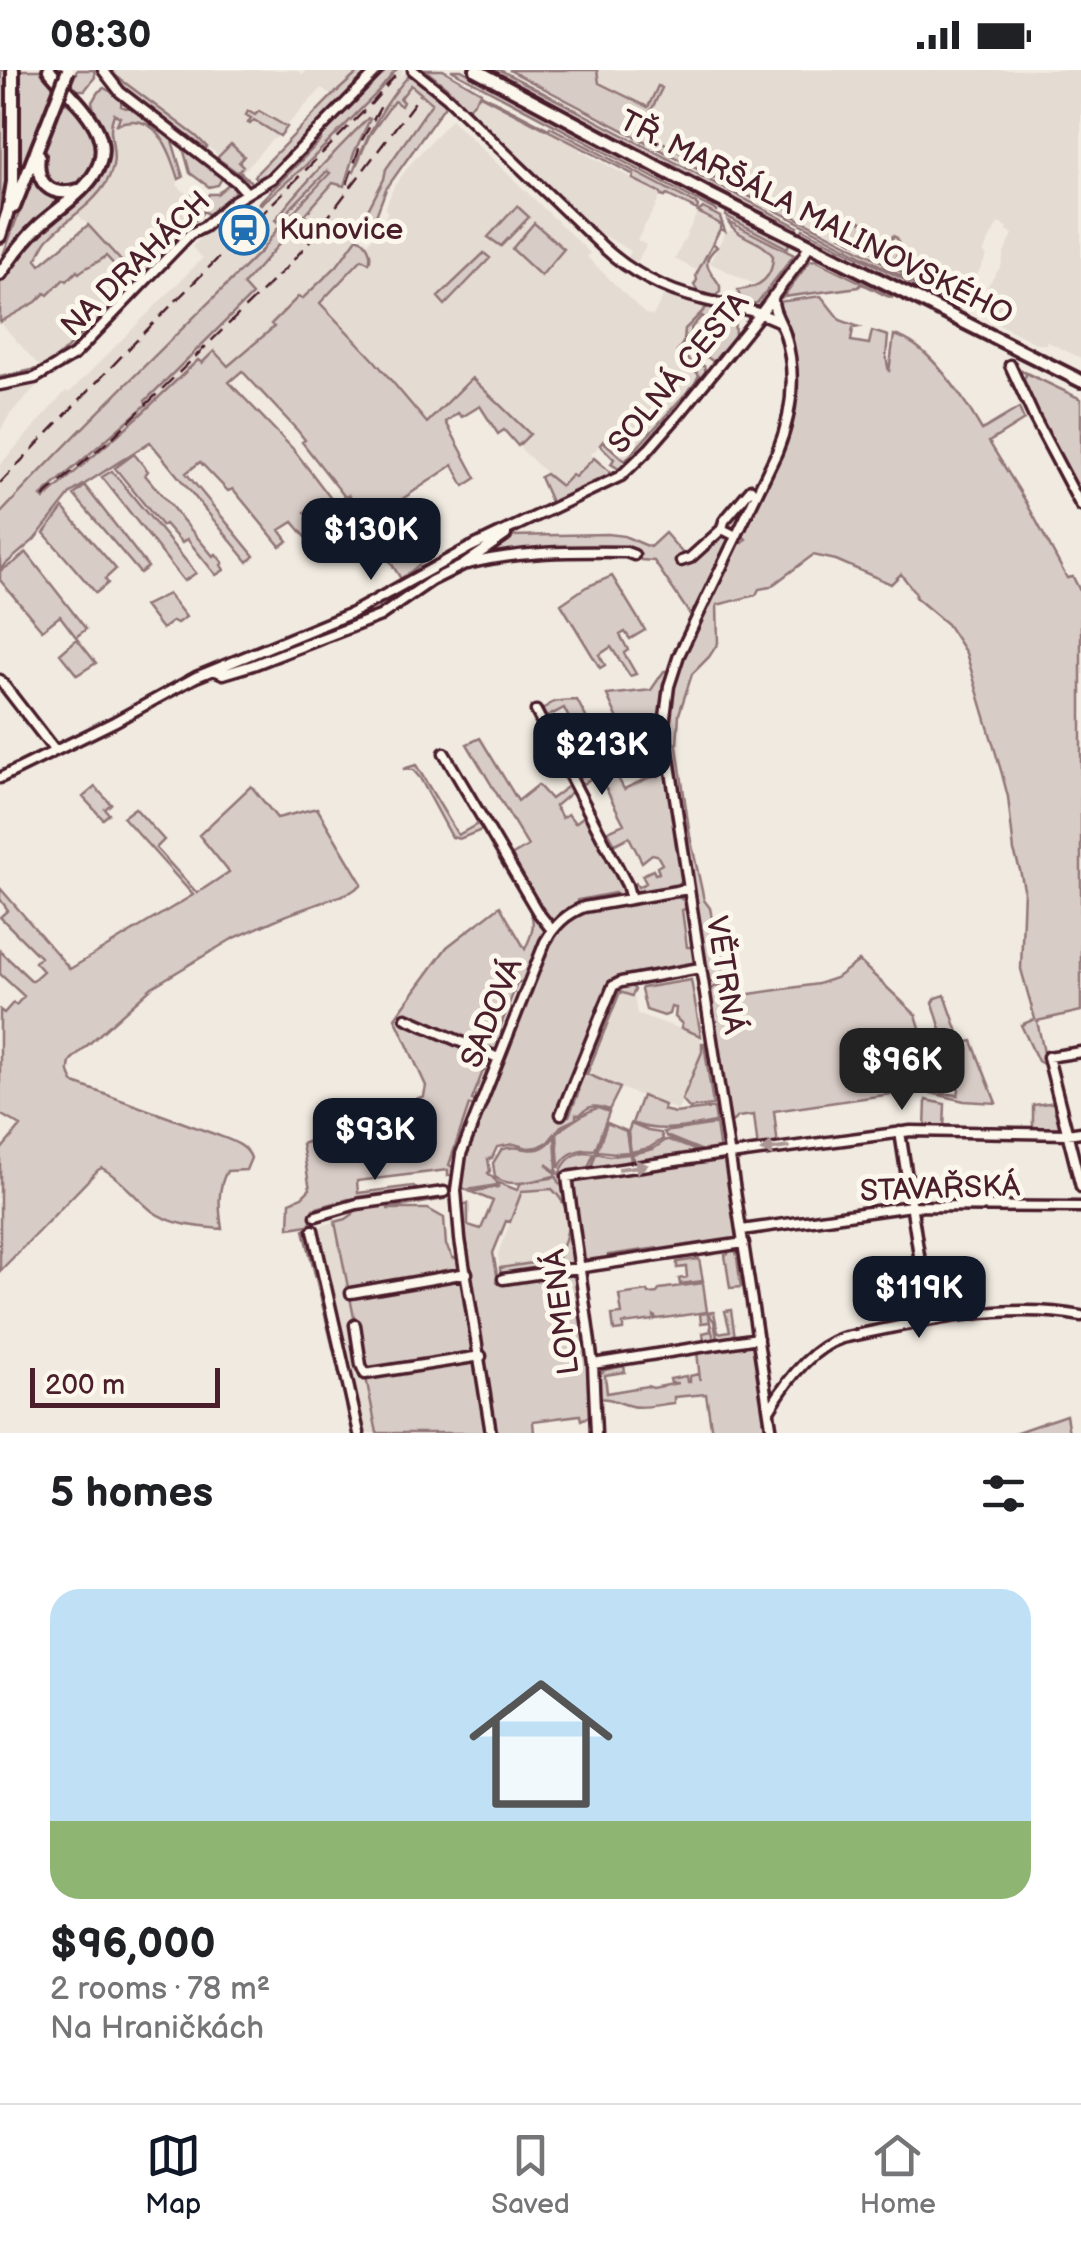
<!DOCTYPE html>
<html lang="en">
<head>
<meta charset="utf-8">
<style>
  :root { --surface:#fff; --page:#f6f6f6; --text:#202124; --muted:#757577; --line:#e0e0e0; --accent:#111827 }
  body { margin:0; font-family:"Balsamiq Sans",sans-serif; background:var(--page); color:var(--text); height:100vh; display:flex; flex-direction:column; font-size:38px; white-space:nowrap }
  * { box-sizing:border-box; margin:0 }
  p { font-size:32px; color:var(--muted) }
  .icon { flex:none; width:55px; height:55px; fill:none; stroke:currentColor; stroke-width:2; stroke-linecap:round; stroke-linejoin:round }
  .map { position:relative; height:1363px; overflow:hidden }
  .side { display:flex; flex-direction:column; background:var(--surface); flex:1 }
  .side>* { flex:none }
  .scale { position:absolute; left:30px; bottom:25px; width:190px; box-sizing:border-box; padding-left:10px; border:5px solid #4a1f2b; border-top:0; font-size:28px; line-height:35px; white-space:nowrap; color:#4a1f2b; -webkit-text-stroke:8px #fbf7ec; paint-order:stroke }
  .price { position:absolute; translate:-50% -85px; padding:0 22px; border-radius:20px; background:var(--accent); color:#fff; font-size:32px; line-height:65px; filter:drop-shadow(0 2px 5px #0008) }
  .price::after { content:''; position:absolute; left:50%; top:60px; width:30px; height:22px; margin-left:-15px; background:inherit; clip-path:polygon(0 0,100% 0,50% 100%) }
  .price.active { background:#222; color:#fff }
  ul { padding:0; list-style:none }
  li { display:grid; align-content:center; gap:20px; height:530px; padding:0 50px }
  li span { display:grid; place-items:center; height:310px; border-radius:30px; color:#555 }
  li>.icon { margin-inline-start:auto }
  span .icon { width:180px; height:180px; fill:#fffc; stroke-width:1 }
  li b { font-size:42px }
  h2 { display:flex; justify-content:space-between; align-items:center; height:120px; padding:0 50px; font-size:42px }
  .status { display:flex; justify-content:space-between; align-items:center; height:70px; padding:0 50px; background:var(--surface); direction:ltr }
  .status svg { height:28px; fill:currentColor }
  .tab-bar { display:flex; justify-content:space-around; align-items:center; height:140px; border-top:2px solid var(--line); background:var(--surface); font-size:28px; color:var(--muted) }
  .tab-bar a { display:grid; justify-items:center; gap:5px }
  .tab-bar .active { color:var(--accent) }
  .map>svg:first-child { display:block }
</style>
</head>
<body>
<div class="status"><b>08:30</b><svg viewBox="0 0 49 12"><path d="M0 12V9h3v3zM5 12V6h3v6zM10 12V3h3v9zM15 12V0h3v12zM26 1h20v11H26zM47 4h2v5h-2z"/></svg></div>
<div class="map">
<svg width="1081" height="1363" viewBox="0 0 1081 1363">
  <rect width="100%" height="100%" fill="#f0eae0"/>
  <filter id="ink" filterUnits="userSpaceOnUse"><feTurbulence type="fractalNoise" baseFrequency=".01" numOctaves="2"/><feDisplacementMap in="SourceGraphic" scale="20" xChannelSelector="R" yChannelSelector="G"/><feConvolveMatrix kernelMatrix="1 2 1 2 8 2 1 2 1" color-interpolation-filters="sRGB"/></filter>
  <g filter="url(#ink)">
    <path fill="#e4dbd2" d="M111 0H296L303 4 306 0H361L332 26 322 18 287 55 280 66 271 70 242 103 116 7Z
      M396 0H403L400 7 407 0H414L417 19 432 33 379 118 354 174 337 195 301 230 298 227 272 253 274 257 193 326 95 399 46 447 19 424 0 444V395L66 321 69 323 203 188 192 177 225 143 245 128 256 138 290 110 377 23Z
      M597 0H1081V288L1048 272 1047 270 1046 274H1038L983 246 978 241 987 217 1001 196 1004 183 1013 164 1007 160V157L998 153 983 182 987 185 962 234 891 196 894 190 843 166 841 168 641 60 651 38 598 13Z
      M481 22 582 77 580 81 662 124 637 170 646 175 637 192 628 188 631 181 598 162 468 39Z
      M115 44 120 47 118 54 131 49 145 53 168 73 179 109 177 115 200 137 133 203 136 207 51 294 41 298 0 252 36 232 104 173 77 143 100 121 108 109 111 63 109 57Z
      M451 49 590 183 587 187 645 244 653 246 665 222 709 235 685 259 686 268 710 239 727 255 708 287 694 296 688 292 699 305 695 313 625 392 603 372 591 384 594 388 575 408 571 405 560 416 518 376 529 364 473 308 427 353 374 290 319 231 365 179 388 142 385 139 394 116 412 92Z
      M698 142 722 154 698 201 675 189Z
      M733 159 780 184 762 218 710 193 725 163Z
      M39 310 41 311 10 344 0 361V318Z
      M620 921 634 927 637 944 701 966 702 982 678 1040 587 1005Z
      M552 1119 565 1132 569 1161 558 1190 500 1198 498 1184 522 1121Z
      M335 1152 365 1313 377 1363H360L314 1158Z"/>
    <path fill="#d8ccc6" stroke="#917678" stroke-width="2.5" d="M1 0H10L9 121 0 154Z
      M16 0H42L54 15 17 115Z
      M77 0H94L95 7 85 20H77L71 15Z
      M108 0 196 66 207 77 205 79 121 15Z
      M361 0H374L330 47 327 45 320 56 270 106 259 111 254 106 332 26Z
      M381 0H396L377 23 305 96 261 134 259 133 321 70 320 64Z
      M425 0H443L481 22V24L549 59 550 57 696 134 698 136 697 140 667 125 665 127 661 126V123L633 109 634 105 480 25 468 39 452 22 449 24V19Z
      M451 0H461L623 85 710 135 718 142Z
      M491 0H500L798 157 796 161Z
      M509 0H597L599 13 648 37 658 16 662 18 641 61 785 136 790 140V144L923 213 927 206 934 207 941 215V220L961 230 965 225 967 226 963 233H960L891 201Z
      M411 3 446 30V34L386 119 370 162 358 159 384 109 386 99 432 33 411 15 400 29 403 32 401 36 394 31 369 66 353 103C366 65 384 33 411 3Z
      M104 18 122 28 121 36 126 38 133 36 170 64 183 107 179 109C169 78 156 40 117 54L120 47 114 44C104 68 124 83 106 113 92 136 66 149 48 169 43 175 40 183 36 190L40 195 88 155 133 204 200 137 190 127 195 122 206 129 209 124H217L231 112 234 114 235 122 211 147 204 141 188 157 190 162 127 225H121L116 221 118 218 111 210 120 201 106 186C97 194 88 195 79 203L77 201 67 211 64 209 48 225 45 223 36 232 0 252V211C13 191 27 172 45 156 73 130 101 120 105 77 107 62 95 47 92 32L98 22Z
      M64 31C75 39 85 48 91 60 100 77 97 107 77 116 70 119 61 117 53 117L43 105 42 87Z
      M248 41 255 45 259 41 287 57 280 66 254 50 250 54 248 53 251 48 246 45Z
      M368 48 370 49 354 83 344 116 333 113 243 215 252 225 145 331 147 334 41 426 44 429 138 347 198 290 202 293 214 281 228 296 274 257 271 254 298 227 302 229 337 196 358 167C367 173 373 183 369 193L362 189 320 233 374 290 427 353 472 308 530 364 518 376 504 360 498 364 480 336 462 347 458 343 446 352 476 408 464 416 453 395 392 436 424 491 401 509 349 425 345 427 302 372 305 370 298 361 242 301 229 312 294 380 335 434 326 443 316 432 305 442 320 463 310 472 293 452 280 460 288 471 280 476 233 419 228 421 200 392 186 403 254 486 248 492 150 372 71 423 34 470 0 499V444C85 353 174 267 262 180L278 158 330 103 327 101 277 152 275 150C304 113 336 81 368 48Z
      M182 74 220 103 222 108 218 115 209 117 190 103Z
      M231 74 244 86 239 92 243 96 239 101 251 112 217 88Z
      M35 100 51 124 64 128 22 167 0 193Z
      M517 136 529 147 501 176 488 167Z
      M703 138 720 147 725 161 720 159 713 173 717 177C697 194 712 201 720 216V222L715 226 699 223 694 215 697 210 696 205 722 155 698 142Z
      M727 141H729L790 172 787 178 726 146Z
      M850 146 866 154 862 163 888 176 893 166 897 168 900 177 895 190H889L840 165Z
      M728 151 794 185 757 233C748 235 739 230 738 220 759 218 773 208 773 186 762 169 737 169 728 151Z
      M534 153 564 179 541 206 512 179Z
      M803 159 961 238 923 221 880 205 800 164Z
      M484 183 490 188 445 235 438 227Z
      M815 190 893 228C880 225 873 217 861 214L859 217 783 227 810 191Z
      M821 226 840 250 859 257 853 258 851 271 869 274 872 261 888 266 886 287 889 302 894 265C930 274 964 329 982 360L1019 338 1024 350 989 372 1025 430 1067 508 1073 507 1081 523V941L1037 951 1047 996 1038 991 1021 955 1035 949 1021 899 1024 819 1020 800 1014 781 1008 727 1002 704 966 583 947 554 915 527 916 524 901 504 891 514 836 490 813 485 770 517 759 519 756 525 717 535 718 573 709 587 692 604 679 644 677 676 690 766 704 830 710 838 716 868 718 871 724 870 722 874 725 887 720 888 725 908 722 911 711 912 706 907 669 670C668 595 705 538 737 473H743L746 469 741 464C771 402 800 361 794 289 792 265 793 258 778 239V232Z
      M709 235 719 238V242L710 252 702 246 691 258 692 260 682 283 694 296H704L707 304 641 384 624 399H619L611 394 614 389 600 375 603 371 625 391 695 313 699 305 677 282 684 271 685 259Z
      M734 242 735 268 717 290 718 292H714L703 284 702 275 719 256 722 257 726 248Z
      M84 261 93 263 85 273 41 303 0 314V307L41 298 51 294Z
      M1020 300 1081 329V426L1037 346 1022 312 1026 305 1025 302H1018Z
      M134 384 148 401 145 405 213 486 216 484 223 493 221 495 224 500 216 505 187 469 182 473 165 454 162 456 115 398Z
      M594 388 609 401 610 408 555 435 551 432 540 407 546 404 561 416 572 405 575 407Z
      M112 401 196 503 184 511 102 407Z
      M85 416 148 497 140 503 74 425Z
      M753 419 691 546 654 491 641 490 633 481H555L470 491 510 466 608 464 624 466 650 477 665 463 686 487 681 491 687 493 721 465 727 452Z
      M63 438 116 499 105 509 108 513 96 523 44 463Z
      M500 468 384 542 250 595 222 602 373 537 451 492Z
      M26 482 86 559 76 567 60 546 42 560 0 510V501L15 492Z
      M612 506 645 560 630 569 625 562 620 565 628 580 624 583 636 604 630 606 611 577 599 585 605 595 600 598 561 534 586 517Z
      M168 524 186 547 177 553 173 551 162 559 144 536Z
      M77 569 96 593 77 605 60 584Z
      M664 601H668L660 650 682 810 675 818 640 823 631 817 636 813 638 817 646 813 642 805 653 800 655 804 659 803 657 797 662 794 657 785 652 784 642 792 629 767 615 774 608 761 624 754 606 719 596 705 580 716 577 710 593 697 564 638 545 648 541 643C549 629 562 631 577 630L624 719 648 708 659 706 654 666 627 669 607 625 651 620Z
      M480 668 518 731 538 715 551 729 570 715 573 721 555 736 562 748 568 744 575 753 587 744 625 818 623 824 617 827 615 823 578 830V836L572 837 552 852H550L536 833 511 786 528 776 467 674Z
      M416 695 458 765 483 751 545 862 524 911 517 913 500 958C505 971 494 989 489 1002L483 1001 472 1030 476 1032 474 1036 469 1035 449 1095 454 1098 453 1105 448 1106V1100L357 1111 358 1123 413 1116 417 1119 358 1127 351 1133 349 1129 313 1139V1149L308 1155 289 1158 290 1132 302 1127 310 1119 302 1074 424 1026 426 1016 395 948 447 877 500 836 525 879C529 870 535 859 532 847 527 822 498 782 484 759L459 769 452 767 420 708 413 700 403 699Z
      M251 716 277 748 317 738 361 812V815L351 822 284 846 232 869 152 917 71 990C67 1000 69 1005 74 1013L217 1065C230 1070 247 1075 251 1088L246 1100 227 1101C217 1118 219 1140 222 1159 199 1157 171 1155 152 1141 134 1127 122 1109 102 1098L98 1100 0 1201V1081L21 1056 0 1044V940L4 943 13 933 16 935 24 926 0 904V881L32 911 43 901 35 892 40 887 0 847 8 840 0 829V818L70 899 193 825 123 747 135 738 164 770 156 778 197 823 229 802 199 765Z
      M95 717 111 734 105 739 109 744 103 749 83 727Z
      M675 826C682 828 686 831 688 838L682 840 687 877H694L696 888 694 894 628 907 610 914 559 1043 569 1046 579 1021 573 1018 575 1014H579V1010L612 924 619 916 631 914 635 920 632 926 620 922 587 1004 620 1018 609 1040C597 1035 589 1034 580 1045L576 1044V1049L561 1056 548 1072 538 1077 528 1078 514 1074 497 1077 492 1088 488 1089 490 1101 488 1103 497 1112V1115L467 1120 462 1117C463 1109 462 1100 464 1092 471 1057 493 1026 501 991L549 874C559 857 569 848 587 841Z
      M859 891 916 945 941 1023 958 1025 959 1020 933 933 936 928 945 925 962 974 972 971 996 1033 964 1031 919 1020 774 1041 778 1077 758 1079 754 1045 738 1047 729 1054 709 924 714 917 727 915 729 925 736 926 818 914 836 908Z
      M691 910 701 966 681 958 682 954 675 947 676 938 671 937 669 944 664 946 646 940 641 920 642 918Z
      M702 973H704L713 1035 689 1038 682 1030 702 982Z
      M642 1026 664 1035 663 1040 675 1043 714 1038 716 1052C686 1057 660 1064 632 1053Z
      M926 1030 945 1034 944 1060H925Z
      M1057 1032 1062 1057 1061 1060 1033 1062V1035Z
      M598 1038 609 1042 595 1080C579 1078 566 1083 559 1098L557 1063C563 1057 590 1039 598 1038Z
      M607 1053 626 1061 629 1082 616 1083 597 1081Z
      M631 1054 648 1061 661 1063 663 1069 649 1078 631 1082 628 1062Z
      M716 1054 720 1082 710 1084 666 1066 664 1062Z
      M555 1066 557 1102 546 1094 556 1104 554 1106C536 1110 510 1119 495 1107L493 1093 501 1080C524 1071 536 1092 555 1066Z
      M666 1070H669L705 1084 634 1093 632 1084 653 1079Z
      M584 1082 594 1083 587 1100 561 1106 559 1104C565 1092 570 1085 584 1082Z
      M596 1083 609 1086 630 1084 631 1093 591 1099Z
      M727 1086 739 1165 733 1172 660 1183 657 1178 608 1185V1190L588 1193 583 1189 571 1109Z
      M557 1107 558 1112 566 1120 577 1189 575 1193 501 1206 500 1198 558 1189C569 1162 576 1142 552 1119L522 1121 510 1152 506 1151 493 1183 498 1210 575 1198 586 1265 592 1341 590 1346 581 1350 580 1345 533 1351 534 1363H496L494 1358 493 1363H377L335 1152 346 1149 353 1144V1140L356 1137 441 1124 444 1129 387 1139H428L444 1148 446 1175 453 1188H461L473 1218 462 1136 468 1133V1155L481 1159 493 1131 471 1122 498 1117 499 1113 517 1120 521 1113Z
      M309 1158 311 1160 358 1363H354L304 1160Z
      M735 1178 737 1186V1179L743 1187 737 1188 741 1217 730 1218 725 1185 728 1184 726 1179Z
      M699 1189 703 1211 680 1214 679 1209 687 1207 686 1197 677 1198V1192Z
      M703 1213 707 1242 657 1249 654 1246V1250L623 1254V1260L614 1261 612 1245 622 1244 619 1225 648 1221 649 1224 657 1223 660 1219Z
      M731 1240 735 1267 717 1270 714 1251 708 1244 714 1270 704 1272 703 1263 711 1261 710 1252 701 1253 700 1244 714 1242 718 1263 730 1261 725 1241Z
      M752 1272 757 1275 771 1360 751 1363H712L706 1324 674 1327V1333C662 1334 641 1339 631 1336 618 1333 611 1327 597 1329L596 1302 599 1298 614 1294V1296L603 1298 599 1305 605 1300 624 1296 625 1302 605 1305 607 1323 647 1316 653 1318 678 1313H671L670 1309 686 1306 687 1312H690V1306L698 1304 700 1310 697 1281Z
      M1066 1345 1069 1363H1014Z"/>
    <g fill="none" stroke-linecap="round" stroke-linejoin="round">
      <g stroke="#4a1f2b" stroke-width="15">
        <path id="minor" d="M103 0 120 22 238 113 247 123
          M413 0 448 28 602 176C630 202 664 220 701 229 727 236 753 239 778 251
          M1010 295 1035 349 1081 436
          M0 315 35 308 74 285 190 164 204 157 234 131 272 108 378 0
          M722 459 724 451 751 419
          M681 491 690 488 722 459 736 466
          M467 494C520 481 572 481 626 482L634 485
          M214 600 223 604 253 595 380 546 431 511 463 495 506 465V461
          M0 610 55 681
          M536 641 627 815 631 829
          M444 683 537 841 552 860
          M0 708 114 652 196 607 352 543 469 478 621 406 649 379 682 341 761 243 803 187 809 175
          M406 948 498 988
          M1081 982 1048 987 1081 1117
          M561 1044 613 916 621 912 700 898
          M900 1062 929 1250
          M730 1085 911 1061 1067 1064 1081 1062
          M316 1146 357 1134 444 1122
          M313 1160 359 1363
          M742 1160 911 1136 1081 1137
          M503 1209 744 1173
          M351 1223 467 1203
          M355 1255 361 1295 365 1304 481 1286
          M593 1294 758 1268
          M770 1339C787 1310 810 1279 842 1268 916 1252 1006 1231 1081 1246
          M491 1363 460 1169 456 1120 461 1084 545 872C555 855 566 844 584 837L688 819
          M596 1363 593 1294 567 1107 730 1083
          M772 1363 664 655 669 616 679 585 777 382C793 343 797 305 785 264 780 250 772 241 773 226"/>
      </g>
      <g stroke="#4a1f2b" stroke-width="18">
        <path id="major" d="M476 0 708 124 1081 311
          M39 85C35 113 50 128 78 120
          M14 137 47 54
          M0 166 8 141 13 112V0
          M0 204C12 186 25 169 40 155 66 131 116 105 98 62 88 39 65 20 49 0"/>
      </g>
      <use href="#minor" stroke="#fbf7ec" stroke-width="8"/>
      <use href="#major" stroke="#fbf7ec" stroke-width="10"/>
      <path stroke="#4a1f2b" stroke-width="2.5" stroke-dasharray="15 8" stroke-linecap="butt" d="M347 114 362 70 381 36
        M0 413 139 268 372 33 400 0
        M43 427 113 367 291 193 313 167 420 25"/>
      <g stroke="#4a1f2b" stroke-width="18" stroke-linecap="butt">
        <path id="major-bridge" d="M47 54 68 0"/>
      </g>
      <use href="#major-bridge" stroke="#fbf7ec" stroke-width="10"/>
    </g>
    <defs><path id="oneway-solid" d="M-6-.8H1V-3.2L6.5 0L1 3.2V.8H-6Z" transform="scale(2.5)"/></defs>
    <g fill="#ab9695">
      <use href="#oneway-solid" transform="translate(775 1079) rotate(172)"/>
      <use href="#oneway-solid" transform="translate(633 1097) rotate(-8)"/>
    </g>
  </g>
  <defs>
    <g id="station-ring" transform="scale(2.5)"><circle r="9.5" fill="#fbf7ec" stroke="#1f6fb2" stroke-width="1.5"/><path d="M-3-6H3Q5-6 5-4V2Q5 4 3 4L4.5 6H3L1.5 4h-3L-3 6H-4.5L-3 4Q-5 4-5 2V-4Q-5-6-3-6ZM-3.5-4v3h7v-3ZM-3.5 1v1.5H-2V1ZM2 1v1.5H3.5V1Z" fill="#1f6fb2"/></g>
  </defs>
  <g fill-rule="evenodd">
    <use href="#station-ring" x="244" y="160"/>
  </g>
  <g text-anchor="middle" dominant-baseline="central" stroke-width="10" stroke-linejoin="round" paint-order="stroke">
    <g font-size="30" fill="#4a1f2b" stroke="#fbf7ec">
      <text transform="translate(816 148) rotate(27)">TŘ. MARŠÁLA MALINOVSKÉHO</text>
      <text transform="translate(136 194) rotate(-44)">NA DRAHÁCH</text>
      <text transform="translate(679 303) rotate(-50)">SOLNÁ CESTA</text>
      <text transform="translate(725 905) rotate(81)">VĚTRNÁ</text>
      <text transform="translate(492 943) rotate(-68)">SADOVÁ</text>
      <text transform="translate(940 1119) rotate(-2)">STAVAŘSKÁ</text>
      <text transform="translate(562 1242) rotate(-97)">LOMENÁ</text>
    </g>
    <g font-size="30" fill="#4a1f2b" stroke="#fbf7ec" text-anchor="start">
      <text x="279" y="160">Kunovice</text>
    </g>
  </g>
</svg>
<div class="scale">200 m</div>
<b class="price" style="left:371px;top:513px">$130K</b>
<b class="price" style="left:602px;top:728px">$213K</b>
<b class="price active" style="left:902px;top:1043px">$96K</b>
<b class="price" style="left:375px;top:1113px">$93K</b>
<b class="price" style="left:919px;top:1271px">$119K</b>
</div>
<section class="side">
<h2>5 homes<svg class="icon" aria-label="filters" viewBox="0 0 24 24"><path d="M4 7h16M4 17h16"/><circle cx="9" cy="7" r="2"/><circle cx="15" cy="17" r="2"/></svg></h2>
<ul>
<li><span style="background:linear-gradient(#bfe0f5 75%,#8fb573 0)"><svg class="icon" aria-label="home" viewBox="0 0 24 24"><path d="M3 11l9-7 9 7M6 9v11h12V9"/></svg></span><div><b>$96,000</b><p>2 rooms · 78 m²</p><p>Na Hraničkách</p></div></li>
</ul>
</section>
<nav class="tab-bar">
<a class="active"><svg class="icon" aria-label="map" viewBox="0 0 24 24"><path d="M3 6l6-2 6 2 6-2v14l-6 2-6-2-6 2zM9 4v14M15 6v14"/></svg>Map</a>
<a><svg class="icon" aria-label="saved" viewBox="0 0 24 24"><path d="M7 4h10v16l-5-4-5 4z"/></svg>Saved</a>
<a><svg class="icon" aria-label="home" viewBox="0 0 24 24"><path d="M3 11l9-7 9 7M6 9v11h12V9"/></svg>Home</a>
</nav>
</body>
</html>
